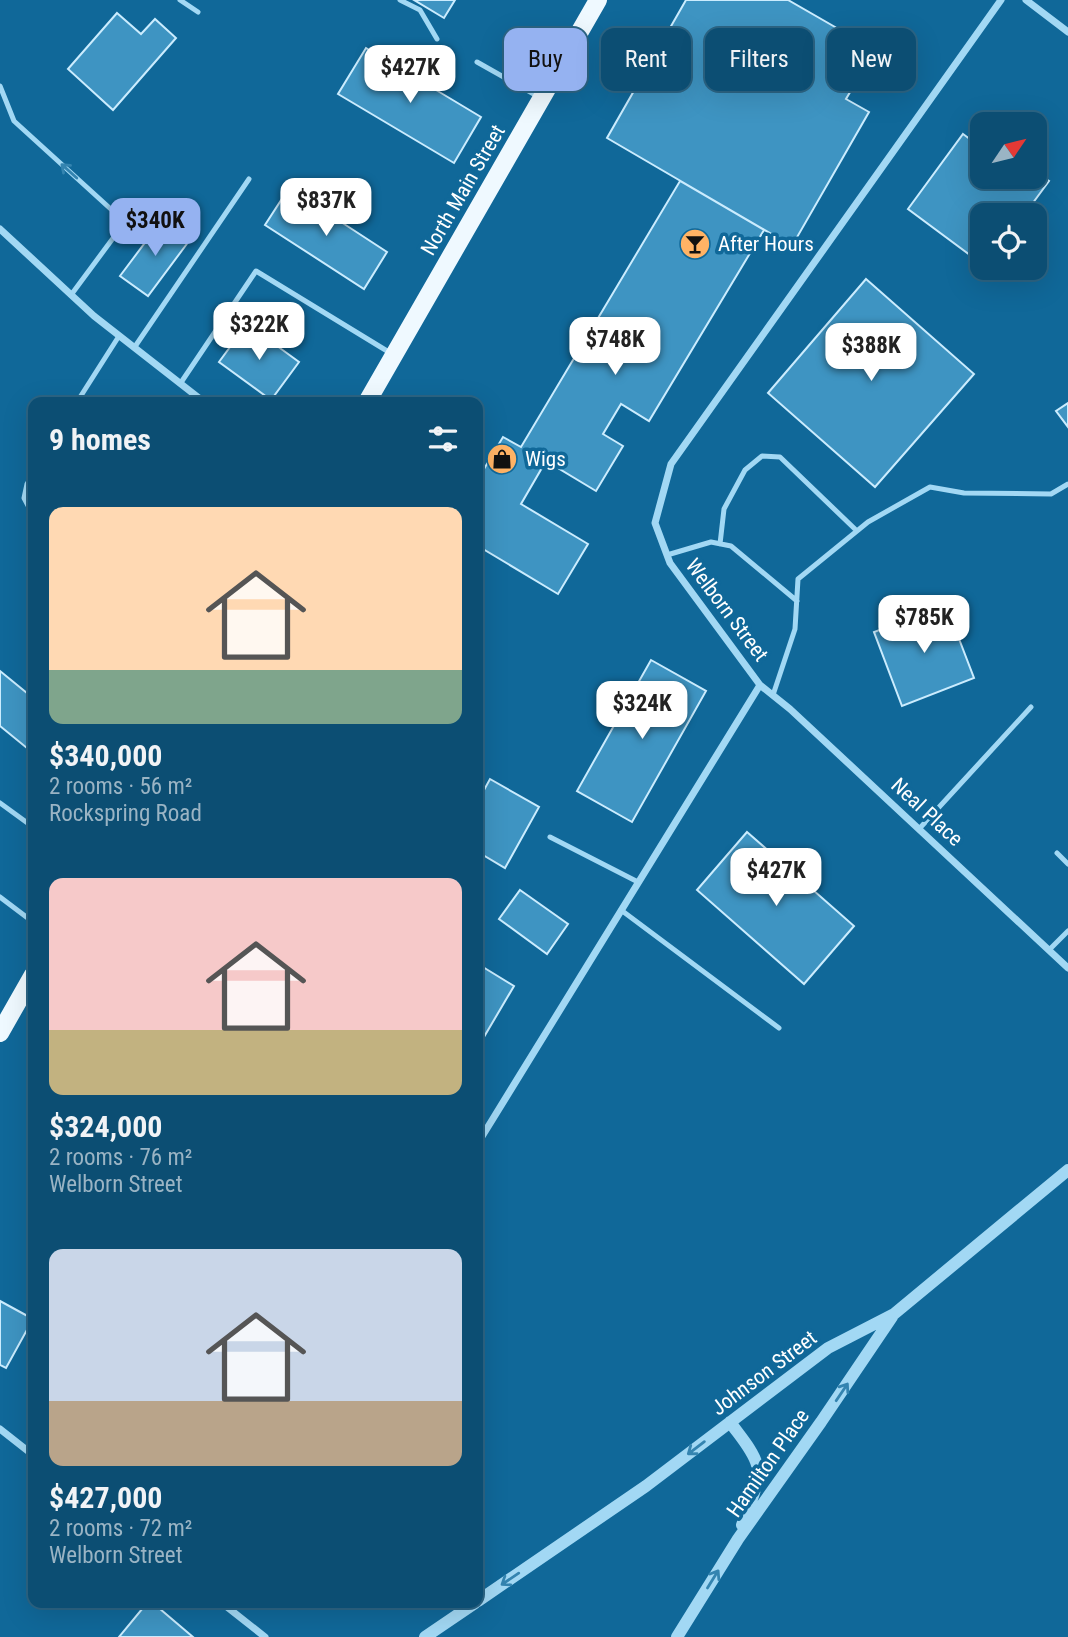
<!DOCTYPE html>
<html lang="en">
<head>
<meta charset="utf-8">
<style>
  :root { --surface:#0c4e73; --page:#155578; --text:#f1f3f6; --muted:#9ab4c4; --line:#2c6585; --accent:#95b2f1 }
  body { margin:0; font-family:"Roboto Condensed",sans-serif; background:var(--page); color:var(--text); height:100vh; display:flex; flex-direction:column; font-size:26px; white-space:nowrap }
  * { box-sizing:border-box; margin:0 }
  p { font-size:23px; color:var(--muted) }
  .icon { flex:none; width:38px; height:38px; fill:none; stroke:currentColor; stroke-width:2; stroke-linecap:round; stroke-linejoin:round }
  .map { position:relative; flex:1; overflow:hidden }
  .side { position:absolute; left:28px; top:397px; width:455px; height:1211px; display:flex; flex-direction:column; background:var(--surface); border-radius:14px; box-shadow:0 7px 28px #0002,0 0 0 2px var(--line) }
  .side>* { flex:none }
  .hud { position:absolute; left:504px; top:28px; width:458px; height:63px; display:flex; gap:14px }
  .needle { width:46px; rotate:55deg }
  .controls { position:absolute; left:970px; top:112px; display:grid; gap:14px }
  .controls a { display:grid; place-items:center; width:77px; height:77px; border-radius:14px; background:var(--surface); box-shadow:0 7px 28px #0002,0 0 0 2px var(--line); font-size:35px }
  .price { position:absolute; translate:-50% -60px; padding:0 16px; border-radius:14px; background:#fff; color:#222; font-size:23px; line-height:46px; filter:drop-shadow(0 2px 4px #0008) }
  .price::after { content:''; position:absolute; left:50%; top:42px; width:21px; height:16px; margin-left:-10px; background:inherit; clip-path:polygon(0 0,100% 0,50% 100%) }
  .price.on { background:var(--accent); color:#111 }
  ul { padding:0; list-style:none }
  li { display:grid; align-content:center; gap:14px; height:371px; padding:0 21px }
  li span { display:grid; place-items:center; height:217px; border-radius:14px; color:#555 }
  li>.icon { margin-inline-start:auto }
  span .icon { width:126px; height:126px; fill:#fffc; stroke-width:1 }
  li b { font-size:30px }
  h2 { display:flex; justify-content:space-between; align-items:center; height:84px; padding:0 21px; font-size:30px }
  .pill { padding:0 24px; border-radius:14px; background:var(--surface); box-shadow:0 7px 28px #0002,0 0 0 2px var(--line); font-size:24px; line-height:63px }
  .pill.on { background:var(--accent); color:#111 }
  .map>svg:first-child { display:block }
</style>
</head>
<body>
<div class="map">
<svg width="1068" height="1637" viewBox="0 0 1068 1637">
  <rect width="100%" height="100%" fill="#106899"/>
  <path fill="#3e94c2" stroke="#cbecfe" stroke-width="2" d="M414 0H455L444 18Z
    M686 0H788L875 50 846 99 869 112 792 246 607 138Z
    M117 13 141 34 155 19 176 38 113 110 68 69Z
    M366 48 481 117 454 163 338 94Z
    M963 134 982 148V177H1034V170L1049 181 1024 215H982V264L908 209Z
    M680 181 764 230 649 421 621 404 603 434 623 446 596 491 546 461 521 504 588 544 558 594 478 546V479L503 437 521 447Z
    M289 188 387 252 364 289 265 225Z
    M162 220 189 241 148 296 120 276Z
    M866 279 974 374 875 487 768 393Z
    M247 324 299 362 271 400 219 362Z
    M1068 403V427L1056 411Z
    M946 605 974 678 902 706 874 632Z
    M651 660 706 691 632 822 577 791Z
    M0 671 33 698V753L0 726Z
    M490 779 539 807 505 868 478 852V801Z
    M747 832 854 926 804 984 697 890Z
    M520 890 568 924 547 954 499 919Z
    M478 964 514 986 481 1042 478 1040Z
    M0 1301 33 1319 6 1368 0 1365Z
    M147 1603H153L193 1637H119Z"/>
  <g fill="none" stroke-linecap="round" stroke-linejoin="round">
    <path stroke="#a2d8f4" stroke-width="5" d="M180 0 198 12
      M400 0 420 10 437 39
      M477 62 539 97
      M0 86 14 121 125 222 71 295
      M134 348 249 179
      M180 384 256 271 392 354
      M77 402 119 336
      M33 474 27 484 24 498 33 515
      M720 544 724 509 745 470 762 456 780 457 857 531
      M667 555 711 542 731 546 797 601
      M773 695 795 629 798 579 868 522 930 487 964 493 1051 494 1068 484
      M0 803 33 827
      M919 829 1031 707
      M550 837 638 882
      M1057 853 1068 864
      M0 897 33 922
      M621 910 779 1028
      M1049 950 1068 931
      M26 1449 33 1439"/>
    <path stroke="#a2d8f4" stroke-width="7" d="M1001 0 671 464 655 523 670 563 760 685 790 709 1068 968
      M1026 0 1068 32
      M0 229 94 316 204 402
      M478 1143 760 685
      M0 1429 33 1455
      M222 1603 265 1637"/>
    <path stroke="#a2d8f4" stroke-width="12" d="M730 1422C739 1435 753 1450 757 1465 761 1482 748 1509 742 1525
      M478 1601 646 1486 828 1348 894 1314 1068 1170
      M425 1637 475 1603
      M677 1637 738 1539 821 1422 892 1317"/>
    <path stroke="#eff9ff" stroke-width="18" d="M367 402 598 0
      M0 1033 33 975"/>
  </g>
  <defs><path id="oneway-shaft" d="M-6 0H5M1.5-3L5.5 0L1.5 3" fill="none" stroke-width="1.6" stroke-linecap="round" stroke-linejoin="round" transform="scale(1.75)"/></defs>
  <g stroke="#3484b0">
    <use href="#oneway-shaft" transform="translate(69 171) rotate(-138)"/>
    <use href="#oneway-shaft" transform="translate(842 1392) rotate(-56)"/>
    <use href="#oneway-shaft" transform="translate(696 1448) rotate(143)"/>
    <use href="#oneway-shaft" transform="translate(510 1579) rotate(146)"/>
    <use href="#oneway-shaft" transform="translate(713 1579) rotate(-58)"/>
  </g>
  <defs>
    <g id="bar-disc" transform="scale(1.575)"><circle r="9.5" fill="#ffb365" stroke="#106899"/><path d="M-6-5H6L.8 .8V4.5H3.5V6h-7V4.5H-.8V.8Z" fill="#111"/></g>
    <g id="shop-disc" transform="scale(1.575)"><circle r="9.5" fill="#ffb365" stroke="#106899"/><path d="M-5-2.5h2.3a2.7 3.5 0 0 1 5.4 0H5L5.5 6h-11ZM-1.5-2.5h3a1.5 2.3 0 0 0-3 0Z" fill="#111"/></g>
  </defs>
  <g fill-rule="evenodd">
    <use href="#bar-disc" x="695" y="244"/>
    <use href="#shop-disc" x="502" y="459"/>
  </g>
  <g text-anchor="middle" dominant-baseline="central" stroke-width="7" stroke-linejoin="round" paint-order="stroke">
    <g font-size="21" fill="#fff" stroke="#106899">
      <text transform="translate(463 190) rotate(-60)">North Main Street</text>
      <text transform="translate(727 610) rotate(53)">Welborn Street</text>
      <text transform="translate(927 812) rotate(43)">Neal Place</text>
      <text transform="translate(764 1373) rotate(-37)">Johnson Street</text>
      <text transform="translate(768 1463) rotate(-55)">Hamilton Place</text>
    </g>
    <g font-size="21" fill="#fff" stroke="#106899" text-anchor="start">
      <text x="718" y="244">After Hours</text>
      <text x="525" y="459">Wigs</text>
    </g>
  </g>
</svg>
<div class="controls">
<a><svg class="needle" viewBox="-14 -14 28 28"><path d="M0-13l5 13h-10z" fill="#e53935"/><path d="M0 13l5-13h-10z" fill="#9ab4c4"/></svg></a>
<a><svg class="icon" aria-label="locate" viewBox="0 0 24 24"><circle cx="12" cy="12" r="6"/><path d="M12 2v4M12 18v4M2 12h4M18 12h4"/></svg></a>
</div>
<b class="price" style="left:410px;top:105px">$427K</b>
<b class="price" style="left:326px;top:238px">$837K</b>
<b class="price on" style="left:155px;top:258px">$340K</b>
<b class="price" style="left:259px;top:362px">$322K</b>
<b class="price" style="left:615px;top:377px">$748K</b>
<b class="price" style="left:871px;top:383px">$388K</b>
<b class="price" style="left:924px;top:655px">$785K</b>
<b class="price" style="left:642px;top:741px">$324K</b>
<b class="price" style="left:776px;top:908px">$427K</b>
<div class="hud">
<a class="pill on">Buy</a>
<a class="pill">Rent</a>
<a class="pill">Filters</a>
<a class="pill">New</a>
</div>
<section class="side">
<h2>9 homes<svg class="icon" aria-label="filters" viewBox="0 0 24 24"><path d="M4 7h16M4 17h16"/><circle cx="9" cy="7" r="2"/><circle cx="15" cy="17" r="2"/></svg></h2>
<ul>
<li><span style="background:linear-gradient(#ffd9b3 75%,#7fa58c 0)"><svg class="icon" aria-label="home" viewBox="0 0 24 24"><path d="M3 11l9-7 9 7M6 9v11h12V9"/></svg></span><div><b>$340,000</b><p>2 rooms · 56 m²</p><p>Rockspring Road</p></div></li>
<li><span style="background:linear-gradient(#f6c9c9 70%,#c2b280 0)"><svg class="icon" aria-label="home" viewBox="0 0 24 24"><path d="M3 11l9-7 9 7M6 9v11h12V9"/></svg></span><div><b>$324,000</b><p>2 rooms · 76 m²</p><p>Welborn Street</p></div></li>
<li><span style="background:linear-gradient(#c9d6e8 70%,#b9a48a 0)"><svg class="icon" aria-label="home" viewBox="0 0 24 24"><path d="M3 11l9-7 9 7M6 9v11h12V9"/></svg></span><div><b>$427,000</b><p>2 rooms · 72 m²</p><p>Welborn Street</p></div></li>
</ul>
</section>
</div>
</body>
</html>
